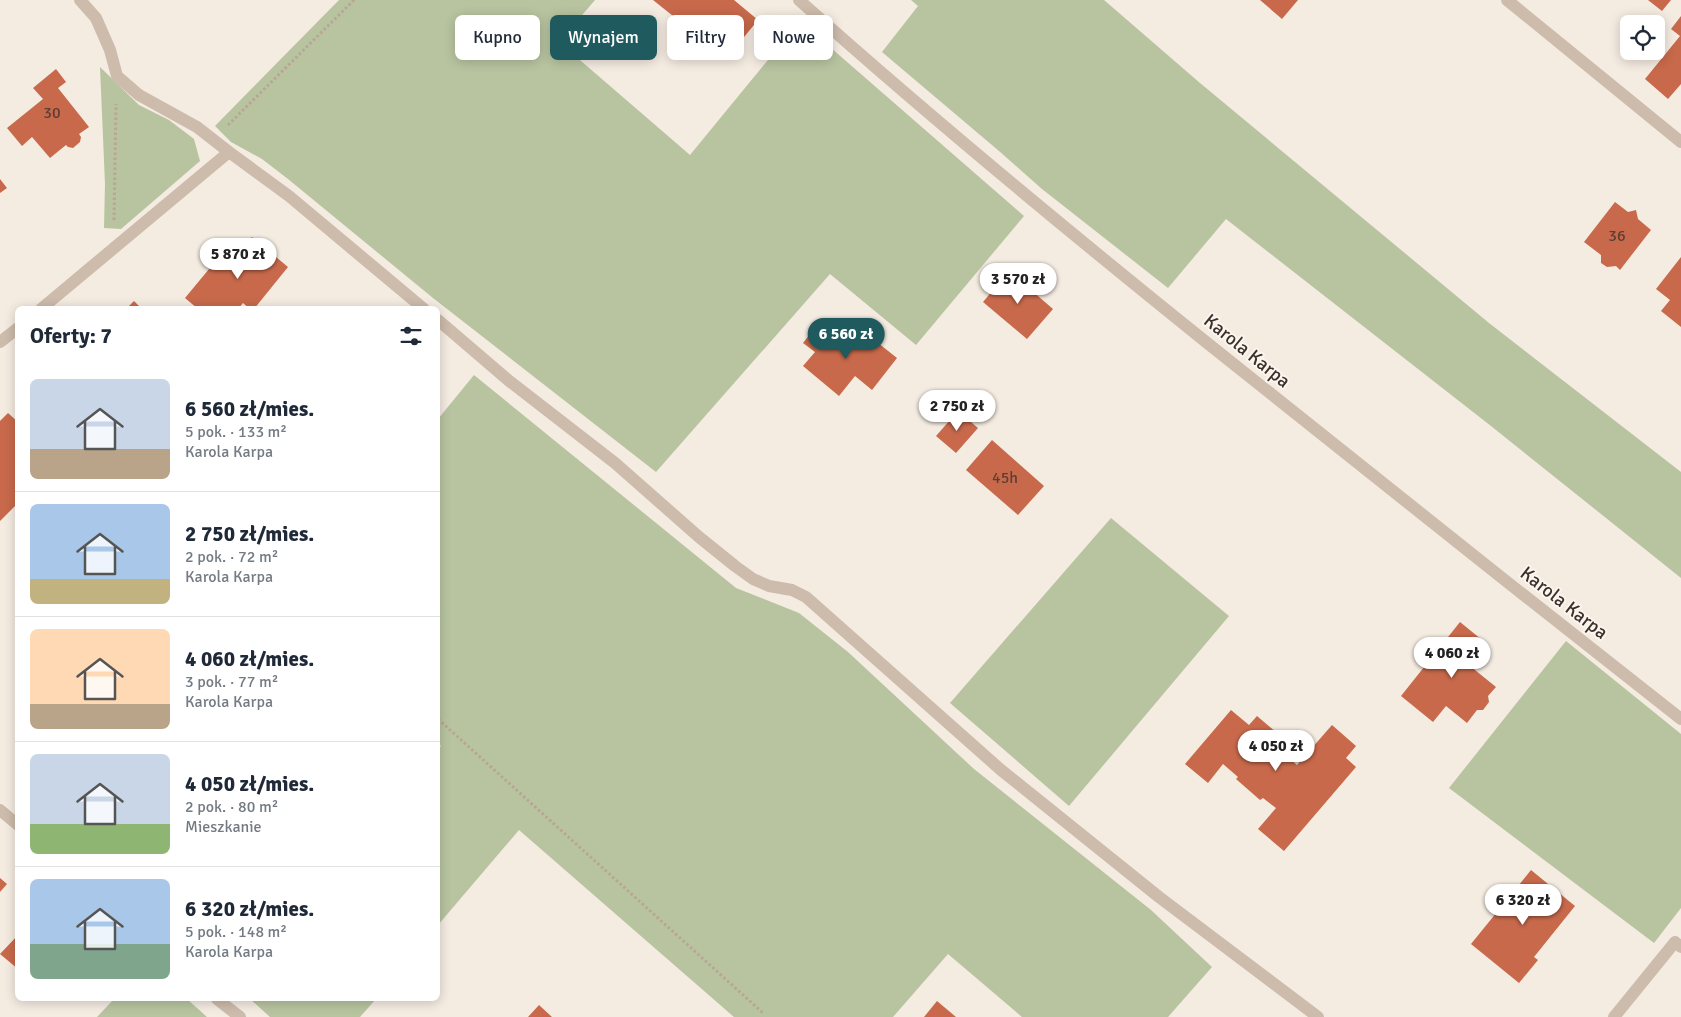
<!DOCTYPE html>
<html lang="pl">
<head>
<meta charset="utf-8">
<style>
  :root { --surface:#fff; --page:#f6f6f7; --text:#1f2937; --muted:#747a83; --line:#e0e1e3; --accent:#1f5a5e }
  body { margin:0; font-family:Signika,sans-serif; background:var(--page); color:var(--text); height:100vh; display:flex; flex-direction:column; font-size:19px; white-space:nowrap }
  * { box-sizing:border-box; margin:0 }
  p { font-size:16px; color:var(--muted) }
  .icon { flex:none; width:28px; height:28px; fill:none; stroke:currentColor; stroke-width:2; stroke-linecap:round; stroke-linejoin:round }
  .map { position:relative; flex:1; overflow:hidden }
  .sheet { position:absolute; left:15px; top:306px; width:425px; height:695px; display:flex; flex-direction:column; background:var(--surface); border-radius:8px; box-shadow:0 2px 12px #0003 }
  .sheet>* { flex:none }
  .hud { position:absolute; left:455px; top:15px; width:475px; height:45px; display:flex; gap:10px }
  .fabs { position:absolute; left:1620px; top:15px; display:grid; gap:10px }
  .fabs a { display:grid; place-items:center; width:45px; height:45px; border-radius:8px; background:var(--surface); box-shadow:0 2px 12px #0003; font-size:25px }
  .price { position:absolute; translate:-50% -42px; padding:0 11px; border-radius:18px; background:#fff; color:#222; font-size:16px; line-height:32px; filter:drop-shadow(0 1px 2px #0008) }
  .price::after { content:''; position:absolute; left:50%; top:30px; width:15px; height:11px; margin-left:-8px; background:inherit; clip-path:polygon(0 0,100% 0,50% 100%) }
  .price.active { background:var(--accent); color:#fff }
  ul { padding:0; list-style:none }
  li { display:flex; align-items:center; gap:15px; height:125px; padding:0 15px }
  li+li { border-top:1px solid var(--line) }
  li span { display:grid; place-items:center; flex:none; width:140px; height:100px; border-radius:8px; color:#555 }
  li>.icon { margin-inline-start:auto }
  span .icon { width:60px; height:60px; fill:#fffc; stroke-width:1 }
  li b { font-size:21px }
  h2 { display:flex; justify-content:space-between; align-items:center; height:60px; padding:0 15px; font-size:21px }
  .chip { padding:0 18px; border-radius:8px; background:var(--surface); box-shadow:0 2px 12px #0003; font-size:18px; line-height:45px }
  .chip.active { background:var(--accent); color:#fff }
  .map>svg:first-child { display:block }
</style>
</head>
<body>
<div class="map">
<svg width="1681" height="1017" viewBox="0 0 1681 1017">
  <rect width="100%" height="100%" fill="#f4ebe1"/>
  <path fill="#b8c4a0" d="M339 0H595L559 42 690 155 800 21 1024 216 916 345 830 274 656 472 433 298 288 179 262 159 231 142 215 126Z
    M911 0H1104L1200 83 1489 323 1681 472V578L1491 426 1226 219 1168 288 1042 189 999 151 882 52 918 6Z
    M100 67 139 105 169 120 194 139 200 161 121 229 104 228 105 184Z
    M474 375 736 588 799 613 848 652 974 769 1151 910 1212 967 1168 1017H1022L948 954 893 1017H734L519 830 438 925V749L441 746 438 742V419Z
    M1111 518 1229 616 1069 806 950 703Z
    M1566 641 1681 734V908L1654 943 1449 788Z
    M114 999H187L207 1017H97Z
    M250 999H376L360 1017H270Z"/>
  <path fill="#c8694b" d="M653 0H734L758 20 731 53 692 22 684 31 670 20 673 16Z
    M1260 0H1298L1282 19Z
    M1648 0H1671L1662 11Z
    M1681 16V84L1668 99 1645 79 1680 36 1671 29Z
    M56 69 66 82 58 88 89 127 79 134 81 137 80 142 73 148 68 147 66 145 50 158 32 137 22 146 7 128 43 99 33 88Z
    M0 179 7 188 0 193Z
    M1615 202 1628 212 1636 210 1638 219 1651 230 1620 270 1616 266 1607 267 1601 263V255L1584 242Z
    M252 237 288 267 254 309H250L243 303 238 309H198L185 298 219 257 230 266Z
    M1681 257V327L1661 311 1670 300 1656 289Z
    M1009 271 1053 309 1027 339 983 302Z
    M134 301 142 309H126Z
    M820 321 856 350 868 335 897 358 872 390 855 376 839 396 803 366 815 352 803 343Z
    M958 411 978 428 956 453 936 436Z
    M8 413 18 422V503L0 521V421Z
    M992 440 1044 486 1018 515 966 470Z
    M1460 622 1487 644 1470 666 1496 687 1488 696 1489 702 1483 710H1477L1467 723 1446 706 1433 722 1401 696Z
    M1231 710 1249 725 1257 716 1283 738 1276 747 1297 765 1332 725 1356 746 1346 758 1356 767 1284 851 1258 829 1276 808 1263 798 1260 800 1236 779 1238 777 1223 764 1208 783 1185 764Z
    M1531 870 1575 906 1534 957 1538 960 1519 983 1471 944Z
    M0 878 7 884 0 892Z
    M18 935V969L0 954Z
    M937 1001 956 1017H924Z
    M539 1005 552 1017H528Z"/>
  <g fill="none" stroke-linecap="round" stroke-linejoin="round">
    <path stroke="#b9a596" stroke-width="3" stroke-dasharray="2.5 2.5" stroke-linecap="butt" d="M228 125 354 0
      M114 220 116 104
      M438 719 763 1013"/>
    <path stroke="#cdbbac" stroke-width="12" d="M799 0C931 118 1068 231 1206 342 1364 469 1522 594 1681 719
      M1507 0 1681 142
      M229 152 289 196 424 309
      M41 309 229 152 197 127 139 95 117 76 110 50 96 18 80 0
      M438 320 508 380 615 463 699 537 735 566 753 579 769 586 792 590 806 597 1001 770 1159 897 1318 1017
      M0 342 18 328
      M0 810 18 825
      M217 999 240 1017
      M1614 1017 1675 942 1681 947"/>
  </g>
  <g text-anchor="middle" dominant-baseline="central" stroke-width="4" stroke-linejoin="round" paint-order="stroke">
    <g font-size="16" fill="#5e3e33">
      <text x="52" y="113">30</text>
      <text x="1617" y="236">36</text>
      <text x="1005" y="478">45h</text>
    </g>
    <g font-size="19" fill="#3b302b" stroke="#fbf5ee">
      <text transform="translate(1247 351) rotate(39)">Karola Karpa</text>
      <text transform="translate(1564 603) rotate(38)">Karola Karpa</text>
    </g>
  </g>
</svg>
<div class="fabs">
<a><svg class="icon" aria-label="locate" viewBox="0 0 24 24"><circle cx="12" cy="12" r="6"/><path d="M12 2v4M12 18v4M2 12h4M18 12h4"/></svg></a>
</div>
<b class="price" style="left:238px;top:280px">5 870 zł</b>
<b class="price" style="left:1018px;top:305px">3 570 zł</b>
<b class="price active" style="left:846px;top:360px">6 560 zł</b>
<b class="price" style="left:957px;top:432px">2 750 zł</b>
<b class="price" style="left:1452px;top:679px">4 060 zł</b>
<b class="price" style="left:1276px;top:772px">4 050 zł</b>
<b class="price" style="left:1523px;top:926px">6 320 zł</b>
<div class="hud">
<a class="chip">Kupno</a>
<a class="chip active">Wynajem</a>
<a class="chip">Filtry</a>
<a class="chip">Nowe</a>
</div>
<section class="sheet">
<h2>Oferty: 7<svg class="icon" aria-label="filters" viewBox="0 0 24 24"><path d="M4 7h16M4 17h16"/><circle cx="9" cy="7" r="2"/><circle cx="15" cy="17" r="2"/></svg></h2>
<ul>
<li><span style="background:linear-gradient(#c9d6e8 70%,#b9a48a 0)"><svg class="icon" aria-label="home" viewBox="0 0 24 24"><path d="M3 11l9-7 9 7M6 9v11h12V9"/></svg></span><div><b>6 560 zł/mies.</b><p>5 pok. · 133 m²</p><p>Karola Karpa</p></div></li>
<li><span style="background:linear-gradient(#a9c7e8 75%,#c2b280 0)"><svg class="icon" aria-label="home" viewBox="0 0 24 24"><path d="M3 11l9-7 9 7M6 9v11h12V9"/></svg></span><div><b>2 750 zł/mies.</b><p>2 pok. · 72 m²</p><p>Karola Karpa</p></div></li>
<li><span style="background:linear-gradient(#ffd9b3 75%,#b9a48a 0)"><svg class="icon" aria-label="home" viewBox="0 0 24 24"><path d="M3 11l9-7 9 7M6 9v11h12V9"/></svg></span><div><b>4 060 zł/mies.</b><p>3 pok. · 77 m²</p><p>Karola Karpa</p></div></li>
<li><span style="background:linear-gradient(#c9d6e8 70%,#8fb573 0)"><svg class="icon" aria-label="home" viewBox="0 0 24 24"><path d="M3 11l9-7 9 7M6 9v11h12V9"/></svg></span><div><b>4 050 zł/mies.</b><p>2 pok. · 80 m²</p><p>Mieszkanie</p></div></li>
<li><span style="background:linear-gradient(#a9c7e8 65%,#7fa58c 0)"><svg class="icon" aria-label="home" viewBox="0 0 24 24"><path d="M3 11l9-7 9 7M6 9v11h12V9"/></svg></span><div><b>6 320 zł/mies.</b><p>5 pok. · 148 m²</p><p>Karola Karpa</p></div></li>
</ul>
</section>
</div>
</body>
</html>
